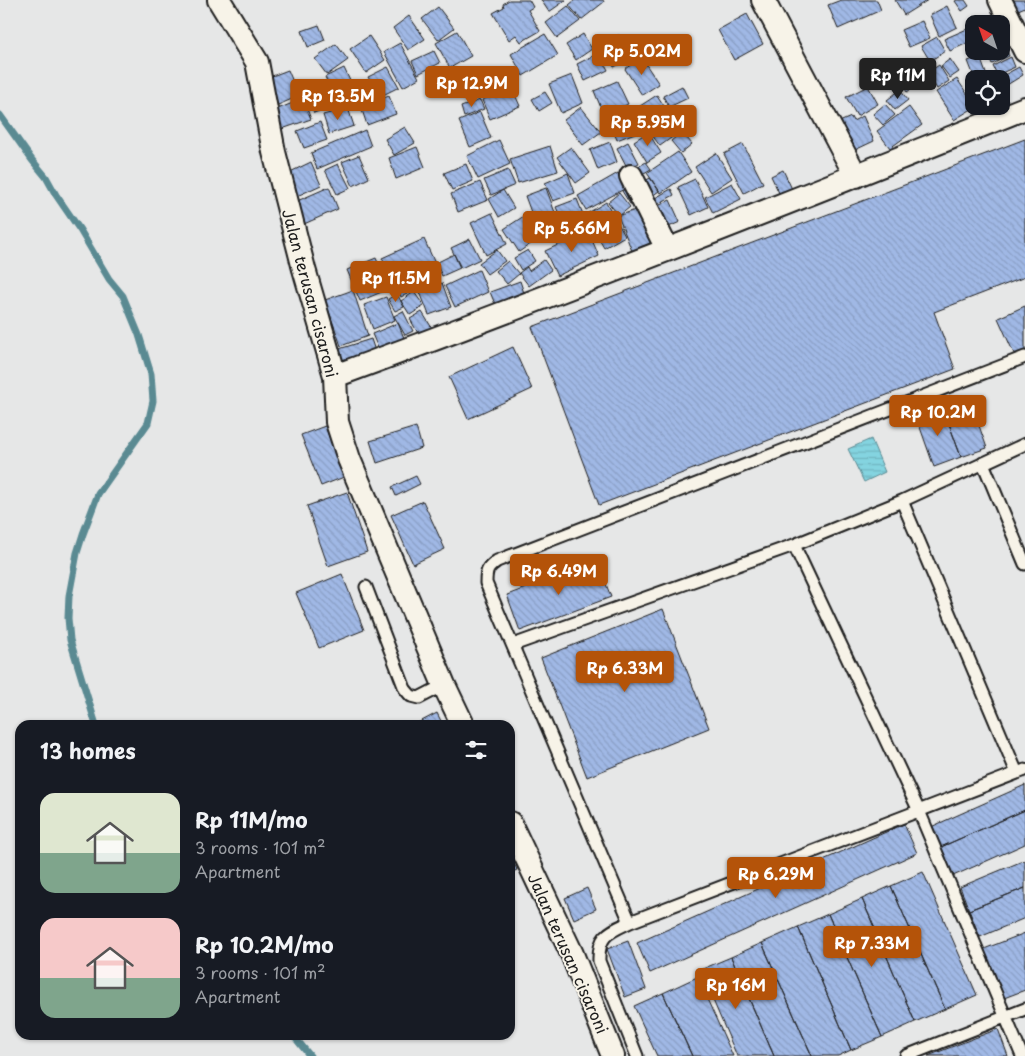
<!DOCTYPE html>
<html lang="en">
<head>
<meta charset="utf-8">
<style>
  :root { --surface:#171b24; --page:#242831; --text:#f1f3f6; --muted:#9ea1a6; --accent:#b45309 }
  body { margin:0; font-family:"Playpen Sans",sans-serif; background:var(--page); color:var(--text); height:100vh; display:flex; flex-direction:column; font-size:19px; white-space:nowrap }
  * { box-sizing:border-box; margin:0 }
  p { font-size:16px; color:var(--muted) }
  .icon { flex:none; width:28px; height:28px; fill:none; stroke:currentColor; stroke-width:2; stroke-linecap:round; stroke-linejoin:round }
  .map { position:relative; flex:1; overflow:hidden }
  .drawer { position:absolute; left:15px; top:720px; width:500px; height:320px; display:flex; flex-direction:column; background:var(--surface); border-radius:15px; box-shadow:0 1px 4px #0004 }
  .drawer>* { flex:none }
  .needle { width:32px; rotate:320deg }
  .tools { position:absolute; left:965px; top:15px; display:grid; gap:10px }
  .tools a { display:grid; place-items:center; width:45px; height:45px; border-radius:10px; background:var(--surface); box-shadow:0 1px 4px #0004; font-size:25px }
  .price { position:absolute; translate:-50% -42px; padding:0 11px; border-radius:5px; background:var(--accent); color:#fff; font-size:16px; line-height:32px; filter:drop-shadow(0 1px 2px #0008) }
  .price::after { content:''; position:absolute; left:50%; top:30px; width:15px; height:11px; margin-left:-8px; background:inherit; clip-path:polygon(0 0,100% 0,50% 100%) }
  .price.active { background:#222; color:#fff }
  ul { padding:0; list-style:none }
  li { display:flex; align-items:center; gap:15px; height:125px; padding:0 25px }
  li span { display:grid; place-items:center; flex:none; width:140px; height:100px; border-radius:15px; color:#555 }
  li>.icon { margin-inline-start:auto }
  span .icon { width:60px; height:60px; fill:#fffc; stroke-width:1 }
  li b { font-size:21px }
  h2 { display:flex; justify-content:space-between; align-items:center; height:60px; padding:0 25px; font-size:21px }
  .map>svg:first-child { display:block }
</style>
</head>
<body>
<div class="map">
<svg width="1025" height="1056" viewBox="0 0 1025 1056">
  <defs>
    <pattern id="water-rules" width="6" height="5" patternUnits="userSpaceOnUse" patternTransform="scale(1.25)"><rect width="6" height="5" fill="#84d4e0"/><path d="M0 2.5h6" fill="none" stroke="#71b5c0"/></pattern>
    <pattern id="building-back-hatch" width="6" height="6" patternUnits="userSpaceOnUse" patternTransform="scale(1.25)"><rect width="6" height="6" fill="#a0b8e5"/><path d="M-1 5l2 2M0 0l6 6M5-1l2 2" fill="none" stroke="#899ec4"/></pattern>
  </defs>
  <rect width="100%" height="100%" fill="#e6e7e7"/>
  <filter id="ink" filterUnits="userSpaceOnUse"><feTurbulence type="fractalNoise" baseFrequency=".02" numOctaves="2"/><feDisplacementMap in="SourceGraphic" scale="10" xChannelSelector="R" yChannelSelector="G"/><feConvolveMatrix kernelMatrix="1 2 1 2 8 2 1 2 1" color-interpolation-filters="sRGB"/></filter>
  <g filter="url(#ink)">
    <path fill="url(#water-rules)" stroke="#5a8a92" d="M871 439 885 472 864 482 848 449Z"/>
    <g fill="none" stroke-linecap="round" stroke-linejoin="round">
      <path stroke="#5a8a92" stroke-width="7" d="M0 115 32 160 46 177 56 195 80 230 109 279 123 296 139 335 151 374 153 401 148 423 98 494 83 534 77 553 69 596 68 618 70 640 96 725
        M293 1035 310 1056"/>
    </g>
    <path fill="url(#building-back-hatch)" stroke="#1c1c1c" d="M509 0H529L533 7 528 10 540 31 521 42 516 35 509 40 493 13 504 7 503 4Z
      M541 0H566L549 12Z
      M575 0H603L604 2 581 20 569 5Z
      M841 0H877L881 10 838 29 828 5Z
      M895 0H928L904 15Z
      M957 0H965L969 6 962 11 955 1Z
      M1010 0H1025V7L1016 11Z
      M568 6 580 21 557 38 546 23Z
      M947 6 957 27 939 36 930 15Z
      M438 7 454 28 438 40 422 19Z
      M747 14 763 44 734 60 718 30Z
      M409 16 425 39 408 50 393 28Z
      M922 21 930 38 909 47 901 30Z
      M319 25 325 40 308 47 302 31Z
      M974 26V40L950 51 944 39Z
      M457 31 471 56 450 68 436 43Z
      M545 34 558 55 523 76 511 54Z
      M583 34 592 49 576 60 566 45Z
      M619 35 631 59 614 67 602 43Z
      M369 36 385 60 366 73 350 49Z
      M937 37 945 51 930 61 921 46Z
      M1001 39 1009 56 992 64 986 51H1001Z
      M400 43 419 78 403 87 384 52Z
      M336 44 348 60 327 75 315 59Z
      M434 51 440 63 418 74 412 61Z
      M599 53 608 70 585 81 577 64Z
      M641 57 659 84 642 95 625 69Z
      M980 57 988 79H975L968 61Z
      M1011 57 1015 67 997 75 993 66Z
      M913 59 926 79 907 92 893 72Z
      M950 59 959 72 950 78 941 66Z
      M939 65 949 81 937 89 927 73Z
      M388 67 399 87 379 97 368 77Z
      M1019 67 1023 75 1002 88 1001 79H997Z
      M344 68 358 98 339 107 325 77Z
      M288 70 299 96 278 105 267 78Z
      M572 75 583 103 561 113 549 84Z
      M957 79 974 104V106L975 107 954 120 936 92Z
      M617 81 628 104 604 115 594 91Z
      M321 83 330 107 314 113 305 89Z
      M682 86 688 98 669 107 663 96Z
      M868 86 878 104 857 116 846 97Z
      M512 88 520 106 490 119 482 100Z
      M900 90 908 100 895 110 887 100Z
      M545 92 552 103 539 111 532 99Z
      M657 95 669 114 651 124 640 106Z
      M389 96 396 114 367 125 361 107Z
      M303 99 311 119 282 129 275 110Z
      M480 100 484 109 464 117 461 107Z
      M885 104 895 115 883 125 873 114Z
      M581 107 601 132 583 145 564 120Z
      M909 107 922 125 890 148 877 131Z
      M348 108 354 126 329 134 323 115Z
      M626 110 635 133 617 140 608 117Z
      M480 112 491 138 470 147 459 121Z
      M863 116 874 141 855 150 850 138 845 141 837 123 851 117 853 121Z
      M320 122 327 140 304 148 297 131Z
      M670 122 678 133 660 146 652 135Z
      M405 127 415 143 394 155 385 139Z
      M365 130 371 146 317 169 311 153Z
      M648 132 661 153 647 162 634 141Z
      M682 132 692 144 681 153 671 141Z
      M1025 139V277L934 312 955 369 599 505 532 327Z
      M499 140 510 164 478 179 467 156Z
      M610 142 617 162 598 170 590 150Z
      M628 142 639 163 628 169 617 148Z
      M743 144 763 183 744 193 724 154Z
      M550 146 558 171 518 183 510 159Z
      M417 147 425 167 396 179 389 158Z
      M571 147 590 173 576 183 557 157Z
      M678 152 691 172 661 193 647 173Z
      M716 153 732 178 711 192 695 167Z
      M359 155 369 178 353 186 342 162Z
      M311 162 321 185 297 196 286 174Z
      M646 162 651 169 637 177 633 170Z
      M338 164 350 188 337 194 325 170Z
      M466 164 473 181 452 190 444 173Z
      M508 170 515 185 491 195 484 180Z
      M783 170 792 189 780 195 771 176Z
      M568 173 575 193 553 201 545 183Z
      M618 173 626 188 586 210 578 196Z
      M650 178 659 191 648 199 639 185Z
      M695 179 708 207 691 215 678 187Z
      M480 182 488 200 458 212 451 194Z
      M732 183 741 199 713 213 705 197Z
      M632 185 640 198 630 204 622 191Z
      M329 187 338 209 304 224 295 202Z
      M546 188 560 226 539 234 525 196Z
      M671 189 674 195 651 208 648 202Z
      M503 190 514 208 499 217 489 199Z
      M619 193 630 207 619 216 608 202Z
      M577 199 584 217 564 225 556 207Z
      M670 200 680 222 664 229 654 208Z
      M606 202 625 236 604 248 585 215Z
      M641 208 654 243 632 251 618 216Z
      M492 213 507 244 486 255 471 223Z
      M524 216 539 238 519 252 504 229Z
      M588 231 599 256 557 276 545 251Z
      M424 239 438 270 417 279 411 266 390 275 382 258Z
      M470 239 480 259 461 268 451 248Z
      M497 250 505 261 487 274 479 263Z
      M528 250 535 261 521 270 514 258Z
      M454 254 460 268 442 276 436 263Z
      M376 258 389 289 360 301 347 270Z
      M544 260 551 270 529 286 519 273 527 267 529 271Z
      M508 261 519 274 507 284 496 271Z
      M410 270 419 288 401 297 392 279Z
      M479 270 488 292 455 307 445 286Z
      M520 281 524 293 495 304 490 292Z
      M442 283 451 307 429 315 420 292Z
      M353 290 368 336 341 346 325 300Z
      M414 292 424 306 410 315 401 301Z
      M397 294 404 307 395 311 388 299Z
      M386 297 395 320 373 329 364 305Z
      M1025 306V352L1015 356 998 318Z
      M403 311 413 331 405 335 394 316Z
      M422 312 432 328 419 335 410 319Z
      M398 323 404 338 378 348 372 334Z
      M371 339 375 351 339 361 336 350Z
      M513 347 532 389 468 419 449 377Z
      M969 398 987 448 961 457 943 407Z
      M943 407 961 457 934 467 916 416Z
      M325 426 344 477 321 486 301 435Z
      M416 427 422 448 377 463 370 441Z
      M416 476 420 484 396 496 392 487Z
      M347 492 367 552 328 566 307 506Z
      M423 501 445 549 413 564 391 515Z
      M597 561 611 597 520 631 507 595Z
      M342 574 364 630 319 648 296 593Z
      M663 609 709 728 587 777 541 658Z
      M437 713 443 725H414Z
      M1025 785V810L941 847 931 827Z
      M1025 810V844L953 876 941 847Z
      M904 824 917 853 650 973 637 943Z
      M510 854 517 870 510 873Z
      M1025 860V888L969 910 960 887Z
      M923 872 977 995 945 1009 891 886Z
      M891 886 945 1009 915 1022 862 899Z
      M587 888 596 909 574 919 565 898Z
      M1025 888V918L980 937 969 910Z
      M862 899 915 1022 882 1037 828 914Z
      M828 914 882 1037 851 1050 798 927Z
      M798 927 851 1050 838 1056H812L762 943Z
      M1025 933V990L1004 998 984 949Z
      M628 941 646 989 625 997 607 949Z
      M762 943 812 1056H774L731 957Z
      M731 957 774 1056H737L700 970Z
      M697 977 733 1056H692L663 993Z
      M663 993 692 1056H657L634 1006Z
      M998 1029 1008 1056H928Z"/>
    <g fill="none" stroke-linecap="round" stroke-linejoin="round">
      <g stroke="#1c1c1c" stroke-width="15">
        <path id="service" d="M983 463 1025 564
          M902 501 1017 773
          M794 545 902 501 1025 444
          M366 587 405 689 411 696 419 698 444 685
          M513 645 794 545 919 811 1022 1056
          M630 922 486 583C486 571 487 568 497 561L1025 357
          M637 1056 599 961C598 935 609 932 630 922L1025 770
          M906 1056 1025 1009"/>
      </g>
      <g stroke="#1c1c1c" stroke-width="26">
        <path id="minor" d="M219 0 257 62 274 152 304 269 335 376 337 422 349 459 444 685 463 725
          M763 0 856 176
          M1000 0 1025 51
          M631 176 667 249
          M335 376C566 291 796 200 1025 108
          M510 823 572 954 613 1056"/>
      </g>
      <use href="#service" stroke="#f7f3e8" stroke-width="11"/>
      <use href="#minor" stroke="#f7f3e8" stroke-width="22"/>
    </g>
  </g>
  <g text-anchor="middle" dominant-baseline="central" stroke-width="4" stroke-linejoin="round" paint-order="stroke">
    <g font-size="16" fill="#1c1c1c" stroke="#f7f3e8">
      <text transform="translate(311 293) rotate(75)">Jalan terusan cisaroni</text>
      <text transform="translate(569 953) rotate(66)">Jalan terusan cisaroni</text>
    </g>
  </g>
</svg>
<div class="tools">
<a><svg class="needle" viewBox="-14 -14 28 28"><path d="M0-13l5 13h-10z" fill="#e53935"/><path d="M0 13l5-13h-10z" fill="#9ea1a6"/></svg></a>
<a><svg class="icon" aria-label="locate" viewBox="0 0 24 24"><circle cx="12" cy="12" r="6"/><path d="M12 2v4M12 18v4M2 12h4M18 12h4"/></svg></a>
</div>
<b class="price" style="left:642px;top:76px">Rp 5.02M</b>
<b class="price active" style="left:898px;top:100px">Rp 11M</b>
<b class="price" style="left:472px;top:108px">Rp 12.9M</b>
<b class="price" style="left:338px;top:121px">Rp 13.5M</b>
<b class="price" style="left:648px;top:147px">Rp 5.95M</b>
<b class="price" style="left:572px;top:253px">Rp 5.66M</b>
<b class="price" style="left:396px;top:303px">Rp 11.5M</b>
<b class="price" style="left:938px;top:437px">Rp 10.2M</b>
<b class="price" style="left:559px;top:596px">Rp 6.49M</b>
<b class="price" style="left:625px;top:693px">Rp 6.33M</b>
<b class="price" style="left:776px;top:899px">Rp 6.29M</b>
<b class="price" style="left:872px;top:968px">Rp 7.33M</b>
<b class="price" style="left:736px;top:1010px">Rp 16M</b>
<section class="drawer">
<h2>13 homes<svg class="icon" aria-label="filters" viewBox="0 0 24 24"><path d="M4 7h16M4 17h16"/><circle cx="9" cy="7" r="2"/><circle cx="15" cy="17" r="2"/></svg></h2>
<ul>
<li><span style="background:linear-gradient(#dfe7d0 60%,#7fa58c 0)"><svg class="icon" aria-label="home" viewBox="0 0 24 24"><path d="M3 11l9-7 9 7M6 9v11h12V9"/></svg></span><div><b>Rp 11M/mo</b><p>3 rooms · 101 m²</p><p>Apartment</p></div></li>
<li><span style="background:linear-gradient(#f6c9c9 60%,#7fa58c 0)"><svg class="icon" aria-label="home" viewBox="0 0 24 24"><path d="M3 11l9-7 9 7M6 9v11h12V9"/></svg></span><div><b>Rp 10.2M/mo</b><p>3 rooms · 101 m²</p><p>Apartment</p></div></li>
</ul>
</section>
</div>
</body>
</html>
